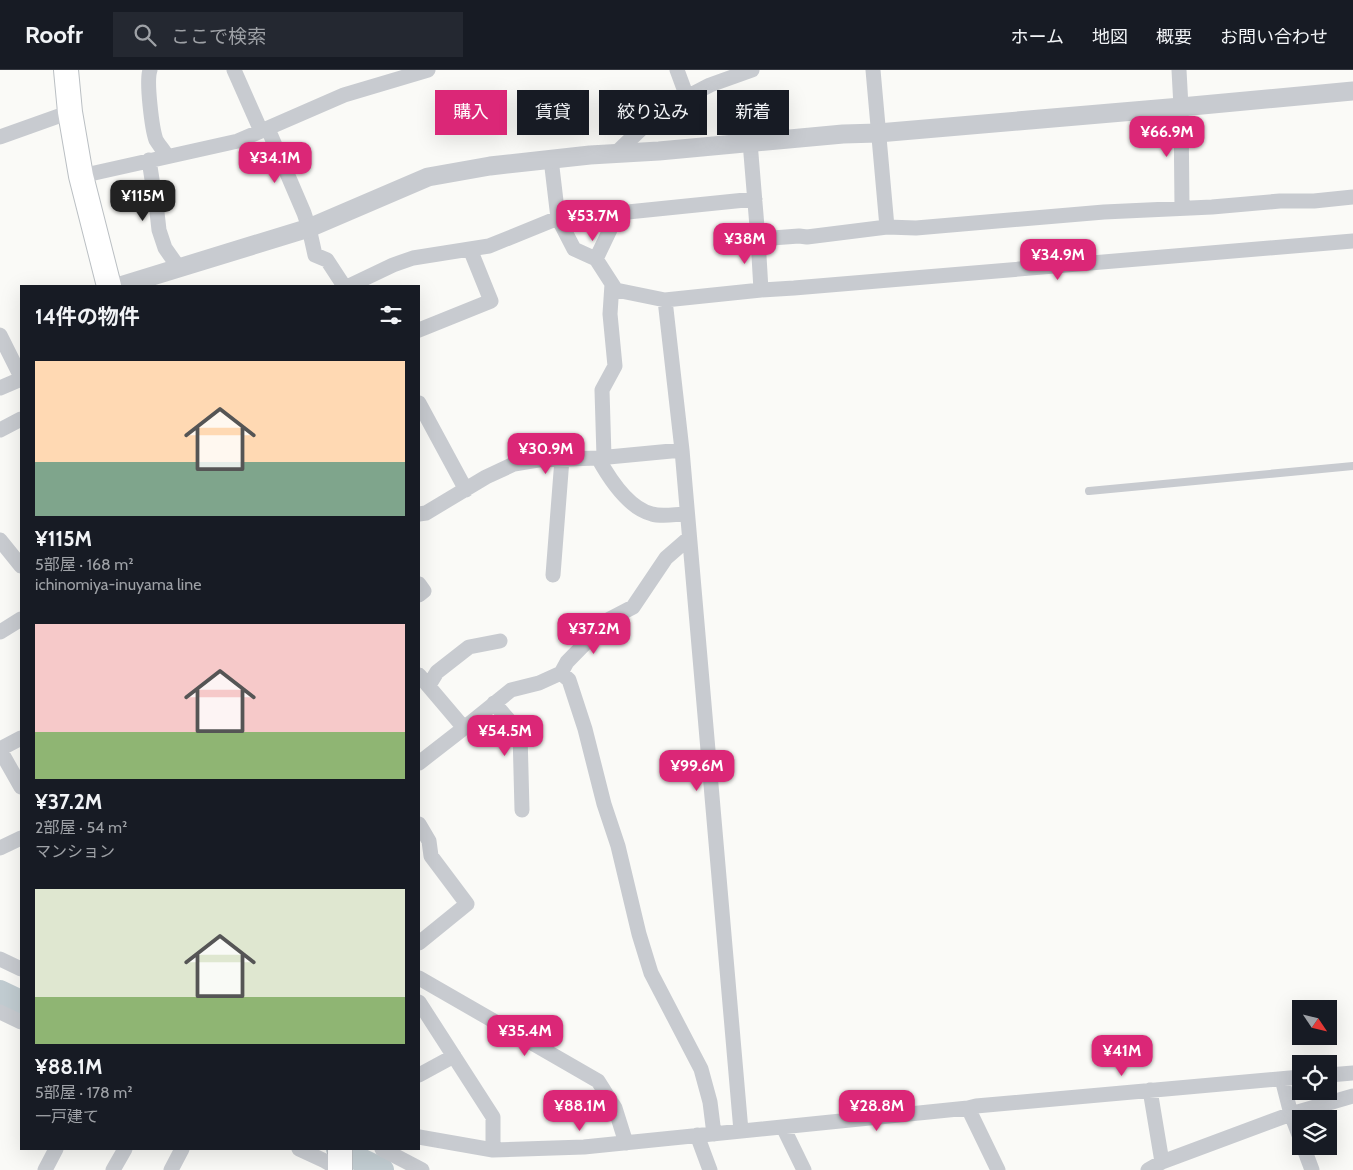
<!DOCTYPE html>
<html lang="ja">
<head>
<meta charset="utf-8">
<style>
  :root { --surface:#171b24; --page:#242831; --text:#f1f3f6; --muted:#9ea1a6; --line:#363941; --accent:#db2777 }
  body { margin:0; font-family:Cabin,"Noto Sans JP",sans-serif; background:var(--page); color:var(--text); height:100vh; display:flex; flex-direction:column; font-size:19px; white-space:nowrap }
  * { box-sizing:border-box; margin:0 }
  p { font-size:16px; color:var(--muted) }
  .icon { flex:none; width:28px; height:28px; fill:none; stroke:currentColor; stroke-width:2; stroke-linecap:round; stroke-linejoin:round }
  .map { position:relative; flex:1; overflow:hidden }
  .drawer { position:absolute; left:20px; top:215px; width:400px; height:865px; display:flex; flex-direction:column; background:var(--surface); border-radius:0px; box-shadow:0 5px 20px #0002 }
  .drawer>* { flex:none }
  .top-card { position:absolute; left:435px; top:20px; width:475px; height:45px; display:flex; gap:10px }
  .needle { width:32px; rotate:125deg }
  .tools { position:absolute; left:1292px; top:930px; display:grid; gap:10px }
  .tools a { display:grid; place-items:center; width:45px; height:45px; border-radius:0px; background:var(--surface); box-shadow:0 5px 20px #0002; font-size:25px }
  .price { position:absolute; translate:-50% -42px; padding:0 11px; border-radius:10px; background:var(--accent); color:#fff; font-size:16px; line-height:32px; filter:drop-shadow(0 1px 2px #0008) }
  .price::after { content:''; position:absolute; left:50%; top:30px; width:15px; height:11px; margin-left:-8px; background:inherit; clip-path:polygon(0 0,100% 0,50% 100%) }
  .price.active { background:#222; color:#fff }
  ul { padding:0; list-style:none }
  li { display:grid; align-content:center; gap:10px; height:265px; padding:0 15px }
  li span { display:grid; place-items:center; height:155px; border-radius:0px; color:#555 }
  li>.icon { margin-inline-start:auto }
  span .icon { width:90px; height:90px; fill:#fffc; stroke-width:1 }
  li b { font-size:21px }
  h2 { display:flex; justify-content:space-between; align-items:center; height:60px; padding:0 15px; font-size:21px }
  .tag { padding:0 18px; border-radius:0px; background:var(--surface); box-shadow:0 5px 20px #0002; font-size:18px; line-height:45px }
  .tag.active { background:var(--accent); color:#fff }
  header { display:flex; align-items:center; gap:30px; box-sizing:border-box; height:70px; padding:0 25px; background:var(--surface); border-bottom:1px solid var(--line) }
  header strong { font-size:24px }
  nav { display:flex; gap:28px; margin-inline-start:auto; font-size:18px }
  .search { width:350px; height:45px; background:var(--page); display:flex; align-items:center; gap:12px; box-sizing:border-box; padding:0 18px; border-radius:0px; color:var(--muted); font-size:19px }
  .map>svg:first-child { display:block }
</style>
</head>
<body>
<header>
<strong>Roofr</strong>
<div class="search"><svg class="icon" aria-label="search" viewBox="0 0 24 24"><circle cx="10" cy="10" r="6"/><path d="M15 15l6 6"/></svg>ここで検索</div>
<nav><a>ホーム</a><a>地図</a><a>概要</a><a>お問い合わせ</a></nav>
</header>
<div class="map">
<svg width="1353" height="1100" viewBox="0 0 1353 1100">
  <rect width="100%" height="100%" fill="#fafaf7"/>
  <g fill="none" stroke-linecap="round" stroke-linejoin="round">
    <path stroke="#c1ccd1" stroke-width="24" d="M0 922 21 932
      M338 1079 382 1100"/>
    <g stroke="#babfc3" stroke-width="26">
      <path id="primary" d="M66 0 70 42 81 106 109 216
        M340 1079V1100"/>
    </g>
    <path stroke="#c8cbd0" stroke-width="8" d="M1089 421 1353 396"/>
    <path stroke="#c8cbd0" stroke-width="15" d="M150 0C146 11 152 59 156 70 159 75 164 81 167 86
      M234 0 261 61
      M677 0 687 27
      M873 0 887 157
      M1179 0 1181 37 1182 138
      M268 59 304 143 309 158 315 185 327 190 344 216
      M0 67 70 42
      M750 72 758 169 761 220
      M616 83 660 41 710 15 752 0
      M551 89 558 148 574 179 596 189 616 220 665 230 761 220 794 218 1353 171
      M149 90 157 142 159 160 165 178 179 198
      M81 106 238 71 344 25 428 0
      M758 169 799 166 807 167 887 157 916 158 1104 142 1212 137 1280 131H1314L1353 127
      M596 189 618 143 755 129
      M349 216 393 195 413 188 489 176 558 148
      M665 230 682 380 741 1061
      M419 260 491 231 470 179
      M0 265 21 307
      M0 318 21 309
      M419 333 466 420
      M0 360 21 349
      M604 387 602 320 615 296 610 244 612 214
      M598 388C609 408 628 438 652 444 662 447 676 444 687 444
      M419 444 426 443 486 407 514 394 538 390 598 388 682 380
      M0 470 21 496
      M553 505 562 389
      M419 514 424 521 419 525
      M0 562 21 549
      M561 603 569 610 585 659 604 734 618 776 639 864 651 903 701 999 710 1032 714 1064
      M419 605 464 658 419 693
      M429 615 437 602 469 577 500 571
      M494 633 520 663 522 740
      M464 658 511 620 539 613 561 603 567 592 608 550 633 537 666 488 689 468
      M0 679 21 668
      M0 680 21 717
      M419 754 429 771 431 786 467 834 419 873
      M0 778 21 768
      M0 889 21 899
      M419 908 598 1011 615 1038 626 1073
      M419 932 493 1047V1080
      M0 942 21 952
      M419 1005 454 986
      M1329 1005 1353 1003
      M1282 1009 1291 1044 1301 1070
      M1150 1020 1162 1092
      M968 1038 998 1100
      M783 1057 804 1100
      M697 1065 710 1100
      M419 1067 493 1080 584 1077 968 1038 976 1036 1301 1007
      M1303 1076 1312 1100
      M299 1079 325 1091 340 1100
      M382 1079 422 1100
      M45 1100 56 1079
      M113 1100 125 1079
      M171 1100 182 1079
      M1148 1100 1162 1092 1291 1044 1353 1026"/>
    <path stroke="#c8cbd0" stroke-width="19" d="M120 216 309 158 428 107 490 96 590 85 659 81 843 64 878 63 1181 37 1353 21"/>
    <use href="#primary" stroke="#fff" stroke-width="24"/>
  </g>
</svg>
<div class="tools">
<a><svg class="needle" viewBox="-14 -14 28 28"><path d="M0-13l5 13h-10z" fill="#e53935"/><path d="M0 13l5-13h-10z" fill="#9ea1a6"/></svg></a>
<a><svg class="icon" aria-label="locate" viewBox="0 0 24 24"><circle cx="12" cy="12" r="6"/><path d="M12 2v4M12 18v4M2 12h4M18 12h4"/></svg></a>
<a><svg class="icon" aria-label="layers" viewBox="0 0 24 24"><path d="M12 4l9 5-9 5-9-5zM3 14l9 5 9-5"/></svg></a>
</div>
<b class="price" style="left:1167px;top:88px">¥66.9M</b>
<b class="price" style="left:275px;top:114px">¥34.1M</b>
<b class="price active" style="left:143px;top:152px">¥115M</b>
<b class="price" style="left:593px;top:172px">¥53.7M</b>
<b class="price" style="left:745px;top:195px">¥38M</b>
<b class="price" style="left:1058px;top:211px">¥34.9M</b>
<b class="price" style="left:546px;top:405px">¥30.9M</b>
<b class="price" style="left:594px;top:585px">¥37.2M</b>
<b class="price" style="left:505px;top:687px">¥54.5M</b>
<b class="price" style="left:697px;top:722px">¥99.6M</b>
<b class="price" style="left:525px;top:987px">¥35.4M</b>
<b class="price" style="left:1122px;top:1007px">¥41M</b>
<b class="price" style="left:580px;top:1062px">¥88.1M</b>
<b class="price" style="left:877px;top:1062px">¥28.8M</b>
<div class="top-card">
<a class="tag active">購入</a>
<a class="tag">賃貸</a>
<a class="tag">絞り込み</a>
<a class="tag">新着</a>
</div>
<section class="drawer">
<h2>14件の物件<svg class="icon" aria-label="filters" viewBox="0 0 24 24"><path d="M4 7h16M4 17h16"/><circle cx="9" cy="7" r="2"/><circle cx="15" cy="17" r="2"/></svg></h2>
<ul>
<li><span style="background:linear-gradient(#ffd9b3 65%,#7fa58c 0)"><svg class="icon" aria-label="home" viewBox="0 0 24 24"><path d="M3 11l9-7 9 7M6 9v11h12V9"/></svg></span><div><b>¥115M</b><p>5部屋 · 168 m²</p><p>ichinomiya-inuyama line</p></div></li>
<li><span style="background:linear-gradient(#f6c9c9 70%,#8fb573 0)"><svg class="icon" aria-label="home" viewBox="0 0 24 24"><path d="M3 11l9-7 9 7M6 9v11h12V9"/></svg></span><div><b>¥37.2M</b><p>2部屋 · 54 m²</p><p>マンション</p></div></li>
<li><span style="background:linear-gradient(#dfe7d0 70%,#8fb573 0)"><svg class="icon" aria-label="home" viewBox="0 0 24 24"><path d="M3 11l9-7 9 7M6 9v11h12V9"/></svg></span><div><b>¥88.1M</b><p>5部屋 · 178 m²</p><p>一戸建て</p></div></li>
</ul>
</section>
</div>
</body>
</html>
